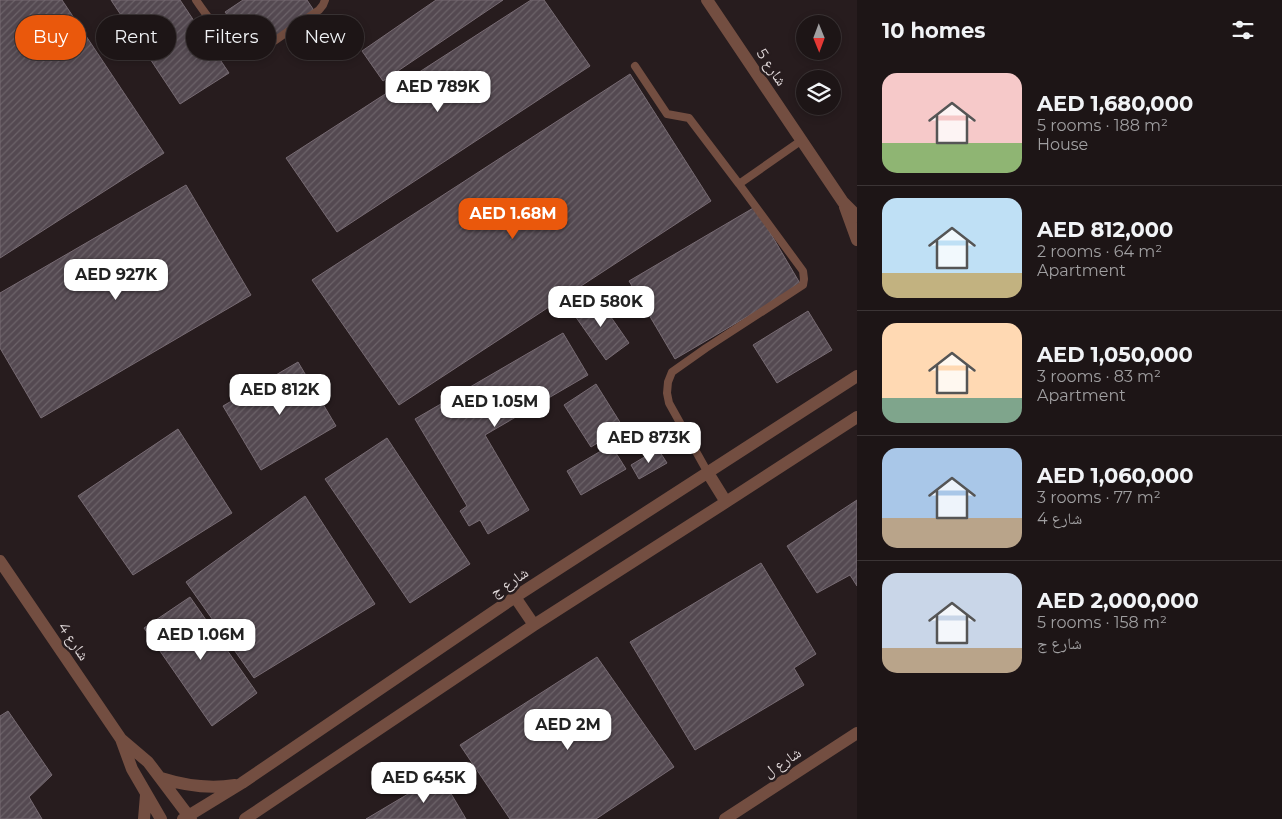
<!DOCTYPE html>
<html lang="en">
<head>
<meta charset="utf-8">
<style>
  :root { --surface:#1d1516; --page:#2a2223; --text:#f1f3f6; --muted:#a09fa1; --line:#3b3435; --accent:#ea580c }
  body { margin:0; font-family:Montserrat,"Noto Naskh Arabic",sans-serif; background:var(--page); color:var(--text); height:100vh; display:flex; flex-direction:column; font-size:19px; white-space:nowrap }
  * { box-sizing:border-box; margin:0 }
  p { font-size:16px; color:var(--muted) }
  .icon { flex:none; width:28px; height:28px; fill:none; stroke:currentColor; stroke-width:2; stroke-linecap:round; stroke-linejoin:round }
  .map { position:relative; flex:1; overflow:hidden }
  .details { display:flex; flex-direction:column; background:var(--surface); width:425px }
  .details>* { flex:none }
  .top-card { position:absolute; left:15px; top:15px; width:475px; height:45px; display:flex; gap:10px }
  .needle { width:32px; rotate:179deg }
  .controls { position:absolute; left:796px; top:15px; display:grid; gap:10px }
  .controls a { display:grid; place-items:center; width:45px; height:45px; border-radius:50%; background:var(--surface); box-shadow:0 2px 8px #0003,0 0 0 1px var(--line); font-size:25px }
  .price { position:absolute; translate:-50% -42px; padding:0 11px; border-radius:10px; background:#fff; color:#222; font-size:16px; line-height:32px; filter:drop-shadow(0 1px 2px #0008) }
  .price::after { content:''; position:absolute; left:50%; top:30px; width:15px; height:11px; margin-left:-8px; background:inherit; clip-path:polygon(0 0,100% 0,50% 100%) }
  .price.active { background:var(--accent); color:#fff }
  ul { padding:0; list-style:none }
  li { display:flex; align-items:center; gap:15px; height:125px; padding:0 25px }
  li+li { border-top:1px solid var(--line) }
  li span { display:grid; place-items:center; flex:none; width:140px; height:100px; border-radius:15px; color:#555 }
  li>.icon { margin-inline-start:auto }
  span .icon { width:60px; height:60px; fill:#fffc; stroke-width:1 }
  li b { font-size:21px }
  h2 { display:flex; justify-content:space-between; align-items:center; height:60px; padding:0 25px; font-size:21px }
  .pill { padding:0 18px; border-radius:22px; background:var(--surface); box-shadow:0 2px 8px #0003,0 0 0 1px var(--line); font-size:18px; line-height:45px }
  .pill.active { background:var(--accent); color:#fff }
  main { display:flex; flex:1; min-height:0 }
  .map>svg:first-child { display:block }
</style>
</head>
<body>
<main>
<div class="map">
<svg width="857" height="819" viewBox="0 0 857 819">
  <defs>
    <pattern id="building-hatch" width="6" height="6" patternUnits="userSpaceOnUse" patternTransform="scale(1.25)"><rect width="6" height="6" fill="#544951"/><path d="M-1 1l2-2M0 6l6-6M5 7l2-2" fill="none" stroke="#6c6369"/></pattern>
  </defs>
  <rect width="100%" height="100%" fill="#271c1e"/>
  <path fill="url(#building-hatch)" stroke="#776b73" d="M0 0H62L164 153 0 258Z
    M111 0H180L229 73 180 104Z
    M243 0H307L315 12 254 50 225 12Z
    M436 0H503L383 81 362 51Z
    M531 0H544L590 66 337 232 286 158Z
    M630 74 711 201 399 405 312 280Z
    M186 185 251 295 41 418 0 348V293Z
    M755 207 801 285 675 359 629 281Z
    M597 297 629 343 606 360 573 313Z
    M808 311 832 350 777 383 753 345Z
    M563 333 588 375 485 435 529 510 488 534 480 520 469 526 460 511 467 506 415 419Z
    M298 362 336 426 261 470 223 406Z
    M596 384 623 427 591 447 564 405Z
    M178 429 232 513 133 575 78 496Z
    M387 438 470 564 410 603 325 479Z
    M611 445 626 469 581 495 567 471Z
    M658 449 667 463 639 479 631 465Z
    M305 496 375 604 254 678 186 582Z
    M857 500V586L850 575 817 593 787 546Z
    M761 563 816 654 794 668 804 685 695 750 630 642Z
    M190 597 257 693 212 726 144 628Z
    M597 657 674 767 596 819H510L460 745Z
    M8 711 52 775 29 797 42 819H0V716Z
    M440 775 466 819H366Z"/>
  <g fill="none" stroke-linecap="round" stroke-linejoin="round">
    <path stroke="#734e41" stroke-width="8" d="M196 0C202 9 208 17 215 26 218 31 222 38 226 42 238 53 254 53 267 46L319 10 323 5 325 0
      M635 66 667 114 689 118 739 184
      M708 473 669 403 667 393 668 382 672 372 706 348 803 285 804 279 803 271 739 184 802 140"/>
    <path stroke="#734e41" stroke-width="12" d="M707 0 843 202 857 216
      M845 207 857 240
      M708 473 726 502
      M0 561 121 739 132 769 161 819
      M515 597 534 625
      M121 739 148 762 191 819
      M161 778C186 786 209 789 235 785
      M144 819 146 795
      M183 819 242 783 515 597 857 376
      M245 819 534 625 726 502 857 417
      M725 819 857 733"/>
  </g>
  <g text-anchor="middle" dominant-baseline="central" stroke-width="5" stroke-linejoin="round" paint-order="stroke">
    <g font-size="15" fill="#e1d9da" stroke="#271c1e">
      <text transform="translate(772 67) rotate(56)">شارع 5</text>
      <text transform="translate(509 582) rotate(-33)">شارع ج</text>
      <text transform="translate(74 641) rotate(56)">شارع 4</text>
      <text transform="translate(782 762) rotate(-33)">شارع ل</text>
    </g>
  </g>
</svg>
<div class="controls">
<a><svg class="needle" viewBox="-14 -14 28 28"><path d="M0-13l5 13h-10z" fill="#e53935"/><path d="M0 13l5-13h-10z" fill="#a09fa1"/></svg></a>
<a><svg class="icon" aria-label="layers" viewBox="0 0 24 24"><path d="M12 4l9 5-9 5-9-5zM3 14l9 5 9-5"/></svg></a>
</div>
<b class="price" style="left:438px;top:113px">AED 789K</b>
<b class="price active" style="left:513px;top:240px">AED 1.68M</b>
<b class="price" style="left:116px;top:301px">AED 927K</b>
<b class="price" style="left:601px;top:328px">AED 580K</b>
<b class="price" style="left:280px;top:416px">AED 812K</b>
<b class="price" style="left:495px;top:428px">AED 1.05M</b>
<b class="price" style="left:649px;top:464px">AED 873K</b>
<b class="price" style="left:201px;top:661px">AED 1.06M</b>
<b class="price" style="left:568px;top:751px">AED 2M</b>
<b class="price" style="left:424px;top:804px">AED 645K</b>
<div class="top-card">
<a class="pill active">Buy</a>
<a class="pill">Rent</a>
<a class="pill">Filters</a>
<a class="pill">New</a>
</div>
</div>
<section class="details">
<h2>10 homes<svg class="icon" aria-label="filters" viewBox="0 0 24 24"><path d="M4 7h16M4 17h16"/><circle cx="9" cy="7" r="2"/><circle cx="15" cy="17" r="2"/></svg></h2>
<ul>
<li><span style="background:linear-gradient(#f6c9c9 70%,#8fb573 0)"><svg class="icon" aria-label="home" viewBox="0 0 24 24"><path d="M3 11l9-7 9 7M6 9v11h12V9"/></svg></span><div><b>AED 1,680,000</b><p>5 rooms · 188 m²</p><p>House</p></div></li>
<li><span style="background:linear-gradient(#bfe0f5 75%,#c2b280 0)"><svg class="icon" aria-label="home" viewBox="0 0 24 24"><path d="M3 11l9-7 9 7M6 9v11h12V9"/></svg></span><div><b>AED 812,000</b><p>2 rooms · 64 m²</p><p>Apartment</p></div></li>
<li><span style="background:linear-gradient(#ffd9b3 75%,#7fa58c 0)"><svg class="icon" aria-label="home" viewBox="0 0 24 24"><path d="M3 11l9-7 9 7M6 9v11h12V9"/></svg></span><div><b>AED 1,050,000</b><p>3 rooms · 83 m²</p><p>Apartment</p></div></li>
<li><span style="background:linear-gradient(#a9c7e8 70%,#b9a48a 0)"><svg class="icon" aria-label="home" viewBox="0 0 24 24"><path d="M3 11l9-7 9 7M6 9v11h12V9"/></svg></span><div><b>AED 1,060,000</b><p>3 rooms · 77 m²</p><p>شارع 4</p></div></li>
<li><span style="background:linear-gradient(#c9d6e8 75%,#b9a48a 0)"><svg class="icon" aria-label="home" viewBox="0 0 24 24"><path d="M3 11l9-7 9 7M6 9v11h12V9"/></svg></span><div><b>AED 2,000,000</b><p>5 rooms · 158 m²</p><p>شارع ج</p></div></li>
</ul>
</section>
</main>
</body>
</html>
